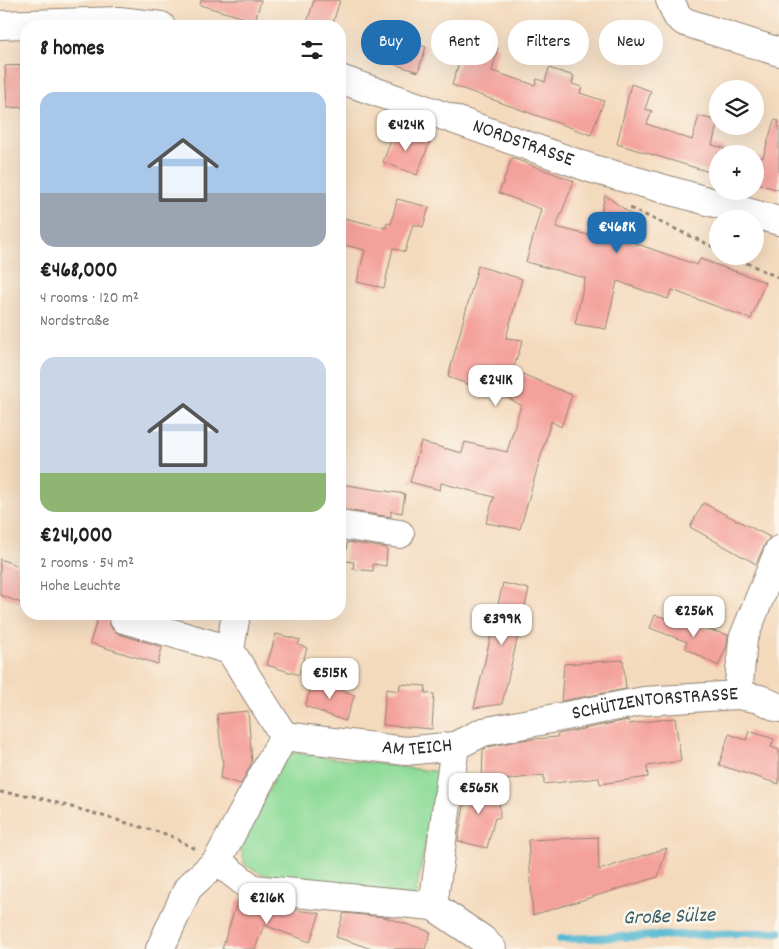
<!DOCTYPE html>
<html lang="en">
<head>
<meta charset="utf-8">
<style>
  :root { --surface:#fff; --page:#f6f6f6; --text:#202124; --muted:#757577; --accent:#1f6fb2 }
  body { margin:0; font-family:Dekko,sans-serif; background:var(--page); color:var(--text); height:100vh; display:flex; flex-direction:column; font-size:19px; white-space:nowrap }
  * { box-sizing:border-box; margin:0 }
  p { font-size:16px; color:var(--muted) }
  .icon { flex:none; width:28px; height:28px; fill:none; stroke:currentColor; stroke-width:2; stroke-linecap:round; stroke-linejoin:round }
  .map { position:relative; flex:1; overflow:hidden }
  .panel { position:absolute; left:20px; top:20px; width:326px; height:600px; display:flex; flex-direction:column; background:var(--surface); border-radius:20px; box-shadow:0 5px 20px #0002 }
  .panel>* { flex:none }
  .hud { position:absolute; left:361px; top:20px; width:342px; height:45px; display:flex; gap:10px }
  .tools { position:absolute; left:709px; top:80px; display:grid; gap:10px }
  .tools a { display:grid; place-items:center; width:55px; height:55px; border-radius:50%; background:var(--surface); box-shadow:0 5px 20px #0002; font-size:25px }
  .price { position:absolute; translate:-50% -42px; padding:0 11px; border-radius:10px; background:#fff; color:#222; font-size:16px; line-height:32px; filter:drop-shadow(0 1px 2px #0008) }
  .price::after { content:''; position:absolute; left:50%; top:30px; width:15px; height:11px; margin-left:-8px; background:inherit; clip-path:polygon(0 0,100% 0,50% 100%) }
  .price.on { background:var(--accent); color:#fff }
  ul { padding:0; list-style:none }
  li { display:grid; align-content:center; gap:10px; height:265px; padding:0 20px }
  li span { display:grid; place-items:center; height:155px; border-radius:15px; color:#555 }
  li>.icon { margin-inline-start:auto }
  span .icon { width:90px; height:90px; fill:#fffc; stroke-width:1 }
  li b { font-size:21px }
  h2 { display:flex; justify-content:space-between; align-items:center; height:60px; padding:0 20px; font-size:21px }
  .chip { padding:0 18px; border-radius:22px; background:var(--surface); box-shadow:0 5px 20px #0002; font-size:18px; line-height:45px }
  .chip.on { background:var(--accent); color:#fff }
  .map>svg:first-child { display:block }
</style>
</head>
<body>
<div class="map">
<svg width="779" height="949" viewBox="0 0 779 949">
  <rect width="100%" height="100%" fill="#fbf7ec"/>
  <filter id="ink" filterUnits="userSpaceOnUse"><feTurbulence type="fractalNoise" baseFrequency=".02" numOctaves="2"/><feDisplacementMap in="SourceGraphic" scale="10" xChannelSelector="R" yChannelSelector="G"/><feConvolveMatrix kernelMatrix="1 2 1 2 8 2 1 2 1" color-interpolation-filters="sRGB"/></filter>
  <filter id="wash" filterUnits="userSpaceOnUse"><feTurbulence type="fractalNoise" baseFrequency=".0096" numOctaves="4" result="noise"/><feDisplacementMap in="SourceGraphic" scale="20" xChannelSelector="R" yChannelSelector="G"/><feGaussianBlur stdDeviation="1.12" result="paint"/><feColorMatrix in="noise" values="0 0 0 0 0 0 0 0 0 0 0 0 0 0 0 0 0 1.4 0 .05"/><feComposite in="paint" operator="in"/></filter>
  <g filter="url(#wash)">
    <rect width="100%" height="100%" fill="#f4dabd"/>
    <path fill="#8edb99" stroke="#5c8362" d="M287 752 439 772 415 897 262 874 245 865 241 848Z"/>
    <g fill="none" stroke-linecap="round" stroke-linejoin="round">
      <path stroke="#55b8d3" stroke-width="8" d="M560 939 779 932"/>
    </g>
    <g id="blocks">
      <path fill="#f4a19b" d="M201 0H261L255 21 200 5Z
        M314 0H340L332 26H306Z
        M474 29 492 34 489 44 498 48 492 71 535 85 537 79 545 82 549 68 574 76 572 84 582 87 580 93 604 101 591 135 452 85 460 60 464 61Z
        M383 33 426 47 418 72 376 58Z
        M26 65V107L7 108 5 66Z
        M631 84 651 91 645 109 652 111 647 124 692 140 699 116 718 121 712 145 724 148 722 154H718L716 174 617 144Z
        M774 120 779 121V190L755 183V155L763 158Z
        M396 128 430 141 417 175 383 162Z
        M512 158 574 181 556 227 596 237 605 195 631 214 626 240 697 265 700 259 765 282 751 319 672 290 668 299 617 281 606 329 575 324 585 278 526 262 541 209 499 193Z
        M397 199 429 207 423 227 413 224 405 252 393 248 384 288 357 282 365 250 340 244V217L386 228 387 223 391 224Z
        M478 266 522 279 506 338 523 340 513 370 572 395 561 427 551 421 520 529 486 523 494 497 441 483 440 490 410 482 421 442 462 453 465 442 507 452 521 405 475 380 473 386 448 377Z
        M340 484 405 494 402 513 391 511V517L340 509Z
        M703 503 770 537 765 544 756 564 690 527Z
        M347 542 387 548 386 566 373 564V571L353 569 354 562 345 561Z
        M0 559 26 569V590L21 603 0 595Z
        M503 583 529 589 502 704 474 708Z
        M99 614H109V623L112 629 119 634 162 647 158 664 90 643Z
        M655 615 728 635 727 646 718 666 685 648 687 642 650 628Z
        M276 634 300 640 298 645 307 648 299 675 267 665Z
        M623 660 626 689 561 701 564 664Z
        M314 680 355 695 345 721 305 706Z
        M400 684 426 686 425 693 434 694 432 729 383 725 386 689 399 691Z
        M248 711 252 762 241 784 220 778 223 765 217 714Z
        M675 718 681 761 647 766 648 777 600 784 599 778 544 784V775L482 783 483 750 488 747 522 740 557 737 558 734 628 720 629 724Z
        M749 731 774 739 771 747 779 750V784L719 765 729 734 746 740Z
        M468 782 499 789 500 818H495L487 848 458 841Z
        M598 837 599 870 667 848 658 877 533 915 528 840Z
        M238 899 252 905 320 913 310 942 264 925 255 949H222Z
        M344 913 384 917 431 932 425 949H372L336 937Z"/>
    </g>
  </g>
  <g filter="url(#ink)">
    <use href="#blocks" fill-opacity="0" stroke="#908274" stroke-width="1"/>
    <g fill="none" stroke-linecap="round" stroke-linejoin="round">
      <g stroke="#908274" stroke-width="30">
        <g id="minor">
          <path d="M670 0 677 16 685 22 779 52"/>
          <path d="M0 25 119 21 161 26"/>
          <path id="s1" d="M340 79 593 169 779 221"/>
          <path d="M340 525 400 534"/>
          <path d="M236 614 230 650 284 736"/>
          <path d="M124 619 230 650"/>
          <path d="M738 695 743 639 779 550"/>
          <path id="s2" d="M284 736 406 751 455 746 483 732 644 701 738 695 760 699 779 708"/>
          <path d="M217 861 253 889 433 906 482 939 492 949"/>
          <path d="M433 906 455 746"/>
          <path d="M160 949 188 888 217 861 284 736"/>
        </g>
      </g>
      <path stroke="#908274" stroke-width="3" stroke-dasharray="4 4" stroke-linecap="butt" d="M630 208 718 249
        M732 256 779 278
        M0 792 33 796 169 835 195 849"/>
      <use href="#minor" stroke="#fff" stroke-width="28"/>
    </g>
  </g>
  <g text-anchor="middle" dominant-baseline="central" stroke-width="5" stroke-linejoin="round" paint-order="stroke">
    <g font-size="20" fill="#2b2b2b" stroke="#fbf7ec">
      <text stroke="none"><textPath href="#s1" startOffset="194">NORDSTRASSE</textPath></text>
      <text stroke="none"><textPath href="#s2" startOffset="378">SCHÜTZENTORSTRASSE</textPath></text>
      <text stroke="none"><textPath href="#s2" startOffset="134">AM TEICH</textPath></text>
    </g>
    <g font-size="21" font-style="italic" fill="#3a5c66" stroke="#fbf7ec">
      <text transform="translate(669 918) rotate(-2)">Große Sülze</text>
    </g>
  </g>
</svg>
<div class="tools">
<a><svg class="icon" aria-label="layers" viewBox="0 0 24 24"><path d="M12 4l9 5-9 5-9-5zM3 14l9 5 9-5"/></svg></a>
<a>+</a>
<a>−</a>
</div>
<b class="price" style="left:406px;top:152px">€424K</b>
<b class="price on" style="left:617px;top:254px">€468K</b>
<b class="price" style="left:496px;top:407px">€241K</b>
<b class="price" style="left:694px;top:638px">€256K</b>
<b class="price" style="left:502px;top:646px">€399K</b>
<b class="price" style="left:330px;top:700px">€515K</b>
<b class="price" style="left:479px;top:815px">€565K</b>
<b class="price" style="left:267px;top:925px">€216K</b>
<div class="hud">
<a class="chip on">Buy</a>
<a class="chip">Rent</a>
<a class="chip">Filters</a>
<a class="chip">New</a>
</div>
<section class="panel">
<h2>8 homes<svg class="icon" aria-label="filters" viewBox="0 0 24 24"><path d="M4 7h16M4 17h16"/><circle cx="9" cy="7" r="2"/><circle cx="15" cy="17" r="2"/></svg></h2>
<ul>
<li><span style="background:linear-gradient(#a9c7e8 65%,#9aa5b1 0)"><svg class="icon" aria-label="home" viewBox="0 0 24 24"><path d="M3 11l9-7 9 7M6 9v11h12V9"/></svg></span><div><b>€468,000</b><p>4 rooms · 120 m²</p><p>Nordstraße</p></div></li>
<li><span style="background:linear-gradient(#c9d6e8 75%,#8fb573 0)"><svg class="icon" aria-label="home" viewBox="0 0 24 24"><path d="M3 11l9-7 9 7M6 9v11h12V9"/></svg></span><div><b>€241,000</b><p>2 rooms · 54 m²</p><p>Hohe Leuchte</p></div></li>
</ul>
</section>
</div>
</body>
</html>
